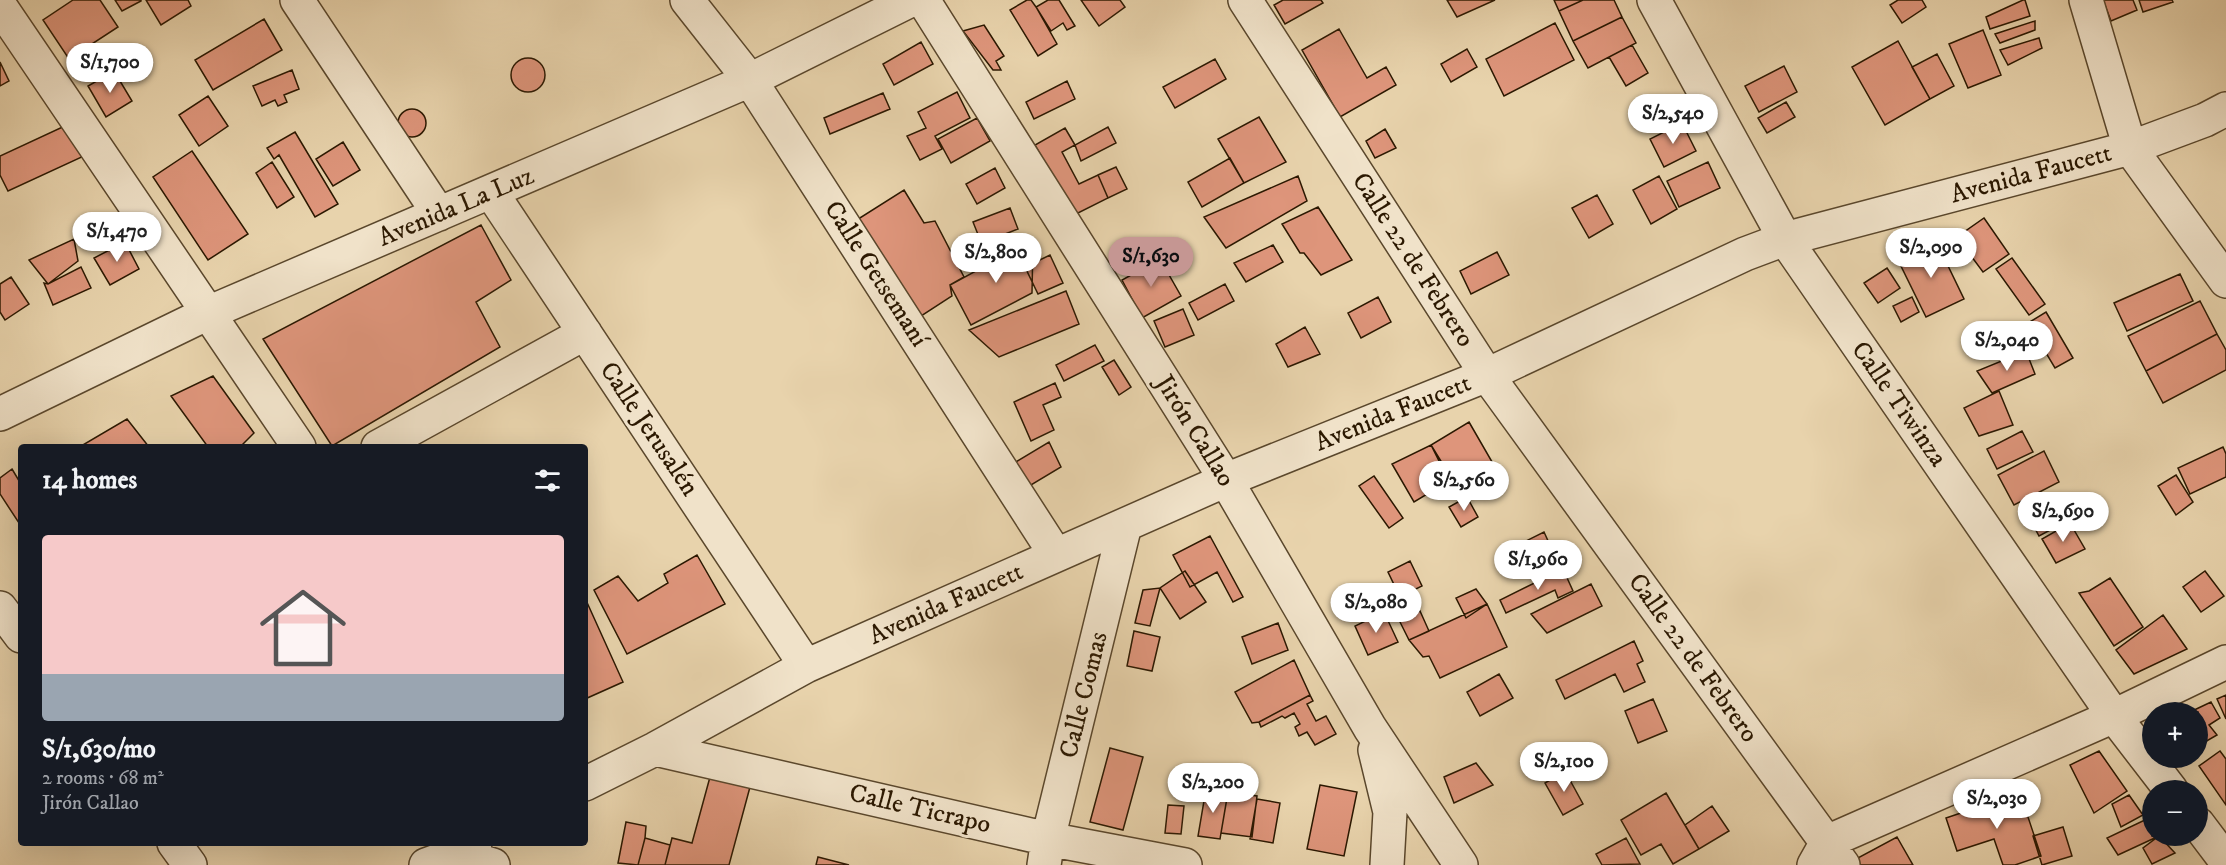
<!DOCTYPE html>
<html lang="en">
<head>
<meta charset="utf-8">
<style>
  :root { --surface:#171b24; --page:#242831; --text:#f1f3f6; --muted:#9ea1a6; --line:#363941; --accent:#c59692 }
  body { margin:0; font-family:"IM FELL DW Pica",serif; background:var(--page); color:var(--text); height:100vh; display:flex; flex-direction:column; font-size:22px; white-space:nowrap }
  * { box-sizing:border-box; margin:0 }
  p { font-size:20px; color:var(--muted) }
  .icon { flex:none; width:33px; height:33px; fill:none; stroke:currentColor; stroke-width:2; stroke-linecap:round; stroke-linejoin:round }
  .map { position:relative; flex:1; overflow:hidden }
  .details { position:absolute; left:18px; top:444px; width:570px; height:402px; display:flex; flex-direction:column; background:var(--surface); border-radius:6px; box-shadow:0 6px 24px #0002 }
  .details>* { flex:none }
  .fabs { position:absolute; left:2142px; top:702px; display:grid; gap:12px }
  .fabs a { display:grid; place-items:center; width:66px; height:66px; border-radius:50%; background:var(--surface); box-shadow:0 6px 24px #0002; font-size:30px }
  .price { position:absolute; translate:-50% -51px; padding:0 14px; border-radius:21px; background:#fff; color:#222; font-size:20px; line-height:39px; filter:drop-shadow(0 2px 3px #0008) }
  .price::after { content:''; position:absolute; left:50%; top:36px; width:18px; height:14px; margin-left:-9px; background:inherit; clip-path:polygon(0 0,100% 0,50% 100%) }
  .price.active { background:var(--accent); color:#111 }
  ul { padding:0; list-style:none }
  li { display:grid; align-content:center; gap:12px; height:318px; padding:0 24px }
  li+li { border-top:2px solid var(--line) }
  li span { display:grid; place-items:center; height:186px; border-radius:6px; color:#555 }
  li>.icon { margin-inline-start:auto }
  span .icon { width:108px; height:108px; fill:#fffc; stroke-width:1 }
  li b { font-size:26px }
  h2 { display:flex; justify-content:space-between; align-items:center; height:72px; padding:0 24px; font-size:26px }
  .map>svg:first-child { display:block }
</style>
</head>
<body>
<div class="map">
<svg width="2226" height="865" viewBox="0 0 2226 865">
  <rect width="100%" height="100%" fill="#e8d3ac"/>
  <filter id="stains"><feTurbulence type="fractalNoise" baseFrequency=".00333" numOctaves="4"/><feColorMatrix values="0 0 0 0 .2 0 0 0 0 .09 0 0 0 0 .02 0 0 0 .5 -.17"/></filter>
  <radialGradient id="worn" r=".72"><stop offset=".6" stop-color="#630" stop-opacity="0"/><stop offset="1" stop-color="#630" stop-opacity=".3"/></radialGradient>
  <path fill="#de957b" stroke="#2b1801" stroke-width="1.5" d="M73 0H100L118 27 69 59 43 20Z
    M115 0H141V1L122 11Z
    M146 0H188L191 6 161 25Z
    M1027 0H1031L1036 7 1057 44 1038 56 1010 10Z
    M1048 0H1059L1075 26 1067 30 1063 23 1051 31 1036 7Z
    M1081 0H1120L1125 7 1099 26Z
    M1283 0H1321L1323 3 1285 24 1274 5Z
    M1447 0H1495L1457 17Z
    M1554 0H1583L1559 11Z
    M1583 0H1614L1622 17 1573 41 1559 11Z
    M1898 0H1922L1926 7 1902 23 1890 5Z
    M2023 0H2025L2030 16 1990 29 1986 17Z
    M2103 0H2133L2137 10 2111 21Z
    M2139 0H2172L2173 2 2143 12Z
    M1622 17 1636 43 1588 68 1573 41Z
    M264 19 282 50 213 90 195 60Z
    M2035 21V30L2000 43 1995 34Z
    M1555 23 1574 60 1504 96 1486 59Z
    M984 25 1004 56 996 61 1001 70H993L963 31Z
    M1339 29 1367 78 1386 67 1396 85 1340 117 1302 50Z
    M1983 30 2001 75 1968 88 1949 44Z
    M2039 38 2042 48 2008 65 2000 50Z
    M1898 41 1930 99 1885 125 1852 67Z
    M921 42 933 64 894 85 883 64Z
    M1632 45 1648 73 1626 86 1609 57Z
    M1467 49 1477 67 1451 82 1441 64Z
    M1937 54 1954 86 1930 99 1912 67Z
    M511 75a17 17 0 1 1 34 0a17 17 0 1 1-34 0Z
    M1215 59 1226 79 1175 108 1163 87Z
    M0 62 9 81 0 86Z
    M1784 66 1797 92 1759 112 1745 86Z
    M292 70 299 89 284 95 287 102 278 106 275 100 262 106 253 86Z
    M114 71 132 101 106 117 88 86Z
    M1067 81 1075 99 1034 119 1026 102Z
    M957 92 970 118 935 136 942 149 920 160 907 136 926 128 918 112Z
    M883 93 890 109 830 134 824 118Z
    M208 96 228 126 199 146 179 115Z
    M1786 102 1795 117 1767 133 1758 118Z
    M398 123a14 14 0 1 1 28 0a14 14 0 1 1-28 0Z
    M1259 117 1286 162 1244 183 1218 139Z
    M977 118 990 141 951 163 938 139Z
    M1682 123 1696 151 1664 167 1650 139Z
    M69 124 84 156 8 191 0 175V156Z
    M1108 127 1116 143 1081 161 1075 145Z
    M1065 128 1075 145 1062 152 1079 184 1098 175 1108 198 1074 215 1035 145Z
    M1385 129 1396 148 1375 158 1366 141Z
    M295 132 338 204 315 217 279 155 274 159 267 148Z
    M343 142 360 170 333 186 316 159Z
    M192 151 248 234 208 260 153 177Z
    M1230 158 1244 183 1202 207 1188 182Z
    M272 162 294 197 277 208 256 173Z
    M1708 162 1720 188 1679 207 1667 181Z
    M1116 167 1127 189 1108 198 1098 175Z
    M995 168 1005 188 977 204 966 184Z
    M1298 176 1307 201 1226 248 1204 217Z
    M1659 176 1677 209 1651 224 1633 190Z
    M904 190 924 223 935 221 964 277 950 285 952 296 915 320 855 221Z
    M1597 195 1613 224 1589 238 1572 208Z
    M1318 207 1352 260 1321 275 1304 253H1300L1282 224Z
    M1010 208 1018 229 995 238 1003 260 982 268 974 250 983 247 973 222Z
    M1984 218 2009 254 1983 272 1957 237Z
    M481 225 511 280 476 302 500 347 332 446 263 339Z
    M74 239 78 261 48 284 29 260Z
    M1033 240 1032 293 971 325 950 285Z
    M1936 241 1964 299 1926 317 1898 260Z
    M125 242 139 269 110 285 94 258Z
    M1273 245 1283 262 1246 282 1234 263Z
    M1497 252 1509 275 1471 294 1460 271Z
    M1050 255 1063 283 1038 294 1025 267Z
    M2012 258 2045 304 2029 315 1996 269Z
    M1160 259 1181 296 1142 318 1122 280Z
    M81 267 91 288 53 305 44 283 48 284Z
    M1887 268 1900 288 1878 303 1864 283Z
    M2180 274 2193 301 2127 331 2114 303Z
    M11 277 29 304 5 320 0 312V284Z
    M1225 284 1234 301 1198 320 1189 303Z
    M1066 291 1079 324 999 357 969 330Z
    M1378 297 1391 322 1361 338 1348 313Z
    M1912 297 1919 312 1901 322 1893 306Z
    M2200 301 2217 334 2146 371 2128 336Z
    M1183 309 1194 335 1165 347 1154 321Z
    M2046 312 2073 358 2055 368 2028 323Z
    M1305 327 1320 354 1288 367 1276 344Z
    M2217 334 2226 350V370L2163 403 2146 371Z
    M1095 345 1104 361 1064 381 1056 365Z
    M2026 351 2035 374 1992 393 1977 371Z
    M1114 360 1131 387 1119 395 1102 367Z
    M213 376 254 433 240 447H208L171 396Z
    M1055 383 1061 397 1043 405 1054 430 1031 441 1014 402Z
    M1999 391 2013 425 1979 436 1964 408Z
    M127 419 149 447 81 446Z
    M1469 422 1495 467 1458 489 1431 445Z
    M2022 431 2033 452 1997 469 1987 449Z
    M1049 442 1061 467 1021 491 1009 466Z
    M1431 445 1449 481 1414 502 1392 464Z
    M2223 447 2226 454V477L2190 494 2178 468Z
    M2044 451 2059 482 2014 505 1998 475Z
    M12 469 21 484V526L0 494V478Z
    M2176 475 2193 502 2176 515 2158 486Z
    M1374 476 1403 518 1389 528 1359 486Z
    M1467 497 1478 517 1461 527 1449 507Z
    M2064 500 2073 518 2039 536 2030 519Z
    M2070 523 2085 549 2056 563 2042 539Z
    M1544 532 1554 554 1510 575 1500 554Z
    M1210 536 1243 597 1233 602 1217 572 1190 587 1173 555Z
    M697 555 725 604 627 654 594 590 618 576 638 601 668 583 664 574Z
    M1410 561 1422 586 1400 597 1388 572Z
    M1563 569 1573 591 1558 598 1555 590 1506 613 1500 600Z
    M1185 571 1206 602 1180 619 1160 588Z
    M2205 571 2224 596 2201 612 2183 587Z
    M2110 578 2143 627 2114 646 2079 593 2089 591Z
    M1591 584 1602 606 1547 633 1531 614Z
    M1160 588 1150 626 1135 623 1143 590Z
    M1476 589 1487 604 1466 618 1456 598Z
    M585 598 623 682 585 699Z
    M1487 604 1507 647 1440 678 1429 656 1423 657 1409 640Z
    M1420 611 1429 631 1409 640 1399 620Z
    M1384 612 1398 642 1368 655 1355 626Z
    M2163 615 2187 649 2134 674 2116 650Z
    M1278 623 1288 650 1252 664 1242 637Z
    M1134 631 1160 637 1152 671 1127 666Z
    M1634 641 1643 661 1637 664 1645 682 1624 692 1615 674 1565 699 1556 680Z
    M1294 660 1310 695 1259 722 1252 723 1235 692Z
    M1499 674 1513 698 1480 716 1467 692Z
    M1310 695 1313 701 1307 704 1316 721 1326 716 1336 734 1315 745 1307 732 1299 736 1295 727 1300 724 1294 713 1285 718 1282 716 1261 727 1259 722Z
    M2226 695V719L2217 699Z
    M1653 699 1667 731 1638 743 1625 711Z
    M2211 702 2220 718 2209 725 2217 735 2198 746V712H2190Z
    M1110 748 1143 757 1123 830 1090 822Z
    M2099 751 2127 791 2094 813 2070 765Z
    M2220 751 2226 759V805L2199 766Z
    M1476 763 1493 785 1454 803 1444 777Z
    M1565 771 1583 804 1563 815 1545 783Z
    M710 777 750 787 729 865H665L672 838 692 843Z
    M1320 785 1357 792 1344 856 1307 849Z
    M1206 789 1228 792 1220 839 1198 836Z
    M1228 792 1257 796 1252 837 1221 833Z
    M1666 793 1699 849 1673 864 1661 844 1641 855 1621 820Z
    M2020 793 2041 856 2015 865H2003L1994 839 1957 851 1946 818Z
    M2129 795 2143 815 2121 827 2112 804Z
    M1257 799 1280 803 1273 843 1250 839Z
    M1168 805 1184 806 1181 834 1165 833Z
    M1712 806 1729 831 1699 849 1685 825Z
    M2149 818 2152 824V836H2159L2118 855 2107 838Z
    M626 822 646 826 645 838 638 865 618 863Z
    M2063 827 2072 856 2042 865 2033 836Z
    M2159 836 2175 853 2152 864 2143 848Z
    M1897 837 1913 865H1856L1854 860Z
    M645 838 670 845 665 865H638Z
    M1626 838 1640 864 1602 865 1596 854Z
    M818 857 849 865H816Z"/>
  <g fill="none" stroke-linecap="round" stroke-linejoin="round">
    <g stroke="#5a472c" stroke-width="36">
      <path id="minor" d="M297 0 439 214
        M687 0 750 80 1056 555
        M923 0 1226 480 1370 728 1461 865
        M1245 0 1487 375 1843 865
        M1654 0 1785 239 2114 716 2171 790
        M2086 0 2130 148 2226 281
        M0 6 299 447
        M491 192 806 666
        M0 414 208 313 750 80 911 0
        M378 447 585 333
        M0 608 21 636
        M655 749 1048 839 1185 865
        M1375 750 1390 812 1387 865
        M585 784 655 749 806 666 1226 480 1487 375 1745 254 1785 239 2130 148 2205 120 2226 109
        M2198 824 2226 861
        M174 843 190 865
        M456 854 493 865
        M426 865 456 854 475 843
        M1044 865 1048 839 1125 525
        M1814 865 1827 842 2114 716 2226 662"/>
    </g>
    <use href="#minor" stroke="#f0e2c9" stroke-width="33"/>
  </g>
  <g text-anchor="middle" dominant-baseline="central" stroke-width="6" stroke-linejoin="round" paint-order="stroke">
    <g font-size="26" fill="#2b1801" stroke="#f0e2c9">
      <text transform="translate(2031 174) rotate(-15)">Avenida Faucett</text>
      <text transform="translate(456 207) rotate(-23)">Avenida La Luz</text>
      <text transform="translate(1413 260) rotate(57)">Calle 22 de Febrero</text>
      <text transform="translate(876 274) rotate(57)">Calle Getsemaní</text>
      <text transform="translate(1899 404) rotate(55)">Calle Tiwinza</text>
      <text transform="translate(1393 413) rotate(-22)">Avenida Faucett</text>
      <text transform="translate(649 429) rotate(56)">Calle Jerusalén</text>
      <text transform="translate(1195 431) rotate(58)">Jirón Callao</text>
      <text transform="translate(946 604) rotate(-24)">Avenida Faucett</text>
      <text transform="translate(1693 658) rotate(54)">Calle 22 de Febrero</text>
      <text transform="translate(1084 695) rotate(-76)">Calle Comas</text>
      <text transform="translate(920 809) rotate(13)">Calle Ticrapo</text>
    </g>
  </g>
  <rect width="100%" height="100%" filter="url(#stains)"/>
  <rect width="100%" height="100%" fill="url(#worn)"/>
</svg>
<div class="fabs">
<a>+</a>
<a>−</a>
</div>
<b class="price" style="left:110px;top:94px">S/1,700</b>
<b class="price" style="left:1673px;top:145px">S/2,540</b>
<b class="price" style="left:117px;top:263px">S/1,470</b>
<b class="price" style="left:1931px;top:279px">S/2,090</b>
<b class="price" style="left:996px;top:284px">S/2,800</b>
<b class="price active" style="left:1151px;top:288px">S/1,630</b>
<b class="price" style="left:2007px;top:372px">S/2,040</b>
<b class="price" style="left:1464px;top:512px">S/2,560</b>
<b class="price" style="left:2063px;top:543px">S/2,690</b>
<b class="price" style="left:1538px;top:591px">S/1,960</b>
<b class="price" style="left:1376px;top:634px">S/2,080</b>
<b class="price" style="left:1564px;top:793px">S/2,100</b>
<b class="price" style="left:1213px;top:814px">S/2,200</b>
<b class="price" style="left:1997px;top:830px">S/2,030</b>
<section class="details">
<h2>14 homes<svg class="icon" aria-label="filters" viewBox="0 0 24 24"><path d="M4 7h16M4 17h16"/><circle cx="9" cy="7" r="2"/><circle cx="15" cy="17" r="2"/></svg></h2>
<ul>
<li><span style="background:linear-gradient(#f6c9c9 75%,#9aa5b1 0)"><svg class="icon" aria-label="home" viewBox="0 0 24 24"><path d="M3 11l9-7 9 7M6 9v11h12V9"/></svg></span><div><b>S/1,630/mo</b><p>2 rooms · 68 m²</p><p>Jirón Callao</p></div></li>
</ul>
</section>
</div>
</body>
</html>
